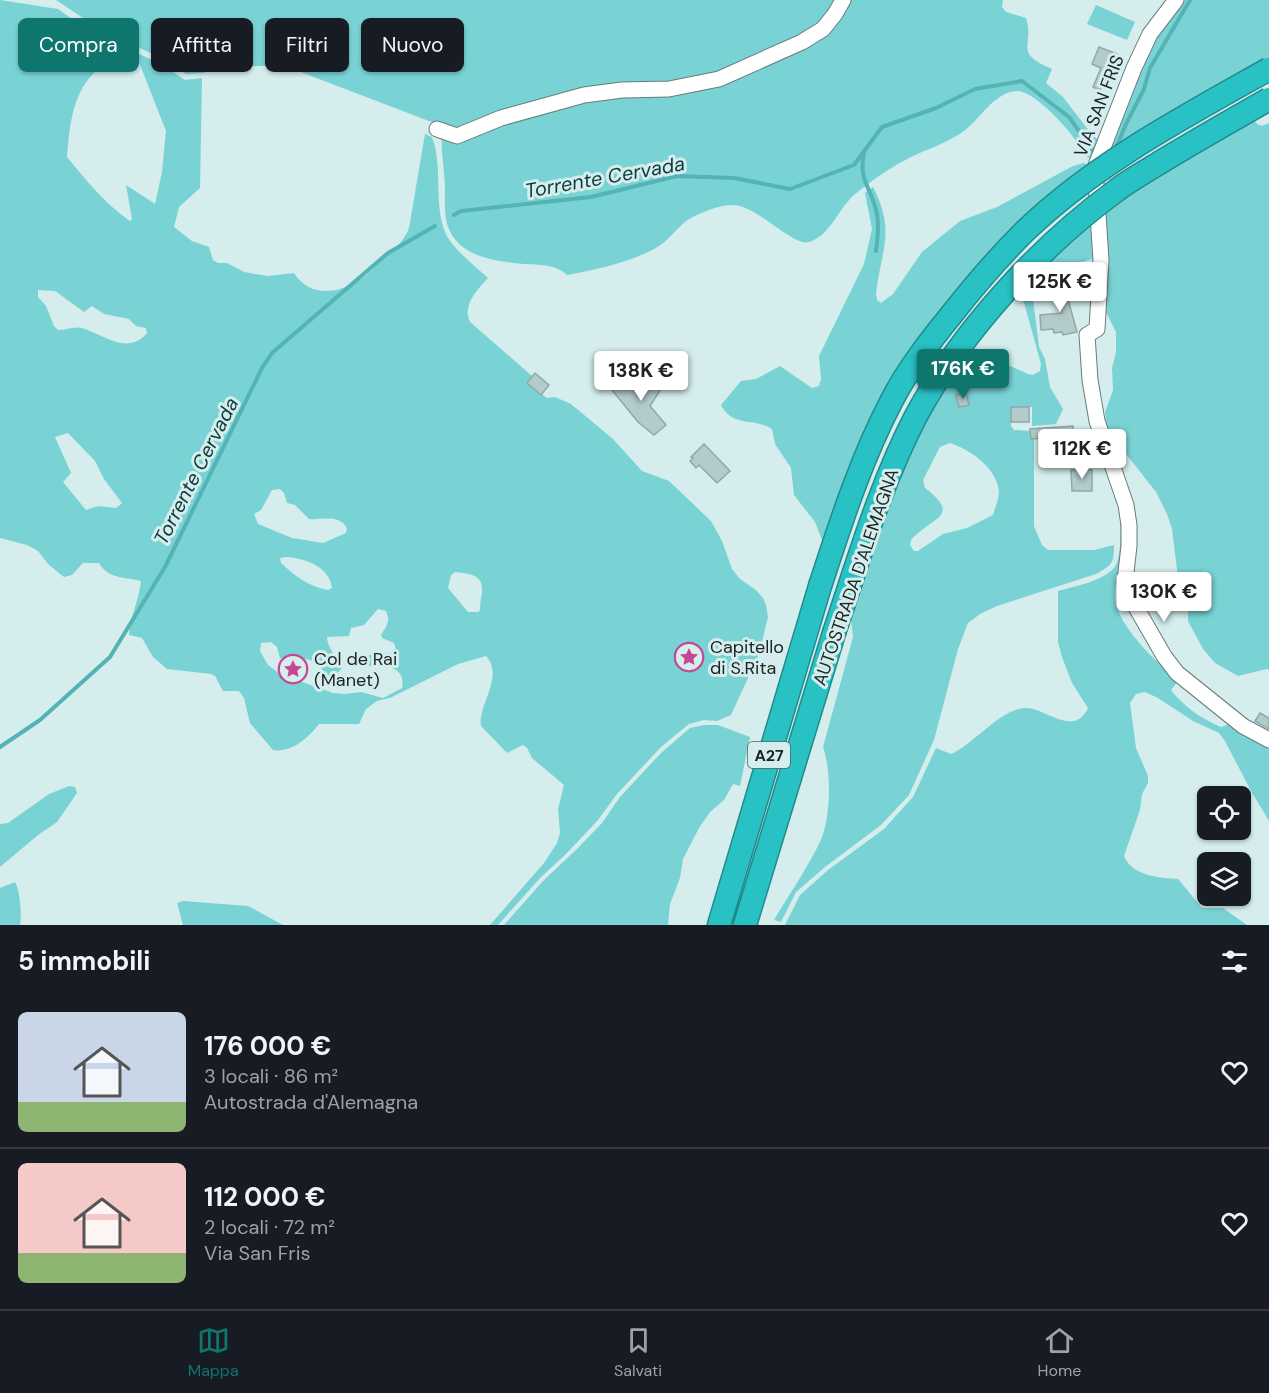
<!DOCTYPE html>
<html lang="it">
<head>
<meta charset="utf-8">
<style>
  :root { --surface:#171b24; --page:#20242c; --text:#f1f3f6; --muted:#9ea1a6; --line:#363941; --accent:#0f766e }
  body { margin:0; font-family:"DM Sans",sans-serif; background:var(--page); color:var(--text); height:100vh; display:flex; flex-direction:column; font-size:22px; white-space:nowrap }
  * { box-sizing:border-box; margin:0 }
  p { font-size:20px; color:var(--muted) }
  .icon { flex:none; width:33px; height:33px; fill:none; stroke:currentColor; stroke-width:2; stroke-linecap:round; stroke-linejoin:round }
  .map { position:relative; height:925px; overflow:hidden }
  .details { display:flex; flex-direction:column; background:var(--surface); flex:1 }
  .details>* { flex:none }
  .hud { position:absolute; left:18px; top:18px; width:600px; height:54px; display:flex; gap:12px }
  .buttons { position:absolute; left:1197px; top:786px; display:grid; gap:12px }
  .buttons a { display:grid; place-items:center; width:54px; height:54px; border-radius:9px; background:var(--surface); box-shadow:0 2px 4px #0004; font-size:30px }
  .price { position:absolute; translate:-50% -51px; padding:0 14px; border-radius:6px; background:#fff; color:#222; font-size:20px; line-height:39px; filter:drop-shadow(0 2px 3px #0008) }
  .price::after { content:''; position:absolute; left:50%; top:36px; width:18px; height:14px; margin-left:-9px; background:inherit; clip-path:polygon(0 0,100% 0,50% 100%) }
  .price.on { background:var(--accent); color:#fff }
  ul { padding:0; list-style:none }
  li { display:flex; align-items:center; gap:18px; height:150px; padding:0 18px }
  li+li { border-top:2px solid var(--line) }
  li span { display:grid; place-items:center; flex:none; width:168px; height:120px; border-radius:9px; color:#555 }
  li>.icon { margin-inline-start:auto }
  span .icon { width:72px; height:72px; fill:#fffc; stroke-width:1 }
  li b { font-size:26px }
  h2 { display:flex; justify-content:space-between; align-items:center; height:72px; padding:0 18px; font-size:26px }
  .pill { padding:0 21px; border-radius:9px; background:var(--surface); box-shadow:0 2px 4px #0004; font-size:21px; line-height:54px }
  .pill.on { background:var(--accent); color:#fff }
  .dock { display:flex; justify-content:space-around; align-items:center; height:84px; border-top:2px solid var(--line); background:var(--surface); font-size:16px; color:var(--muted) }
  .dock a { display:grid; justify-items:center; gap:3px }
  .dock .on { color:var(--accent) }
  .map>svg:first-child { display:block }
</style>
</head>
<body>
<div class="map">
<svg width="1269" height="925" viewBox="0 0 1269 925">
  <rect width="100%" height="100%" fill="#d5eded"/>
  <path fill="#79d3d4" fill-rule="evenodd" d="M0 0 58 9 102 40 98 69C72 92 70 124 67 157 86 180 105 204 130 221L132 219 126 185 155 204 162 172 166 131 135 52 163 65 185 80 202 78 200 188 179 207 174 227 192 241 209 247 213 260 218 263H227L244 272 268 276 294 273C310 298 338 294 361 279 369 274 375 266 382 260 393 250 404 242 409 228L425 134 432 137C444 168 432 210 448 238 458 253 475 266 488 278 477 290 462 305 470 322L532 376 527 383 547 398 555 397 571 404 613 439 642 471 669 481 711 521 722 541 732 569 740 579 756 590 763 598 766 605 768 617 759 654 731 715 717 721 704 720 689 724 661 747 617 794 598 820 566 854 540 878 498 925H490L544 863 557 843 560 833 558 809 564 785 532 758 527 748 523 745 507 753 481 726C477 706 505 677 486 656L458 664 390 698 377 701 366 709 359 724H319C308 738 292 753 273 750L250 723 244 698 239 691H223L215 676 211 674 167 669 153 657 142 638 129 635C130 617 139 600 141 581 125 577 108 579 99 563H83L72 575 64 577 48 564 38 551 27 545 0 538ZM38 290 55 291 84 312 92 306 104 314 129 319 136 326 146 328 147 333C127 356 105 335 82 328 74 326 66 330 58 330L54 326 46 306 38 297ZM68 433 95 461 104 479 122 503 116 508 98 506 86 510 63 482 71 473 55 437ZM280 489 284 493 287 503 295 505 309 519C321 521 338 513 347 528L346 533 323 543 292 538 258 524 254 514 261 510 272 490ZM286 557C305 558 330 567 332 588L328 590C309 587 295 576 281 563L280 558ZM455 572C474 574 486 576 481 598 480 603 481 608 479 612H468L448 588 451 575ZM378 609 386 611C391 622 386 626 381 635L382 638 394 643 396 650C387 657 374 650 364 658 367 675 392 660 400 674 403 679 403 683 402 688L383 698 361 692 345 694 333 693 280 674 268 665 260 651 261 643 271 642 277 647 280 658C298 669 305 644 328 677L335 676 342 668C338 658 327 648 327 637L349 636 351 628 364 625Z
    M56 0H1003L1002 7 1006 12 1026 18C1035 46 1012 52 1052 69L1046 83 1063 97 1093 136 1102 142 1093 160C1080 155 1080 147 1073 137 1064 124 1034 92 1018 91 995 91 981 118 964 131 949 142 928 149 911 157 891 167 872 180 854 195 839 208 831 233 812 241 794 250 759 205 732 205 719 205 700 213 689 219 676 228 668 242 654 249 629 262 596 270 567 275 556 264 539 265 524 264 494 261 457 257 447 224 444 212 445 198 445 186 444 166 440 147 442 126L285 66H234L202 73 186 74 167 60 107 34Z
    M1180 0H1269V58L1104 154 1141 58Z
    M1096 5 1135 22 1127 40 1087 24Z
    M1254 120 1257 124 1262 126 1269 123V670L1267 669 1238 676 1215 663 1203 649 1188 621V598L1179 585 1172 529 1167 514 1156 492 1119 445 1106 424 1105 412 1113 390 1112 368 1116 352V332L1107 314 1098 305 1102 214 1151 180Z
    M1084 163 1089 165 985 257 930 323 910 352 863 436 822 540 815 522 794 495 791 468 775 444 772 429C753 417 733 428 721 405L741 381 756 379 780 366 812 388 819 386 821 379 819 356 864 264 872 229 865 193 873 187C896 231 881 250 876 294L877 300 881 303 893 294 922 252 960 221 997 207 1073 166Z
    M1095 219V258C1077 264 1041 272 1032 291L1039 347 1045 359 1050 387 1063 409 1056 424 1032 426V407H1011V426L1014 430 1031 431V439H1034V526L1042 545 1048 550H1094L1114 545C1114 564 1112 565 1096 574L997 606 980 614 968 623 958 649 934 740 909 795 881 825 825 867 796 892 781 922 774 920C789 895 806 870 819 844 831 820 832 772 823 747L853 637 851 619 846 617 909 448 970 348 1028 374 1033 375 1040 371 1041 364 1020 288ZM950 443C971 450 997 468 999 492 999 499 995 508 993 515L967 528 943 534 918 551H914L910 545 911 540C931 517 963 517 925 488L923 480 940 447Z
    M1120 504C1122 516 1126 530 1125 541 1124 560 1115 577 1115 596 1116 626 1158 663 1178 681L1171 690C1184 707 1202 719 1221 727L1232 723 1269 745V821L1251 791 1225 741 1219 733 1193 721 1158 698 1145 692 1136 694 1130 703 1136 748 1148 776V783L1142 794 1140 810 1124 856C1132 876 1160 878 1178 879L1202 908H1223L1247 925H785L800 895 828 870 884 829 913 797 936 748 951 754C974 744 1001 708 1026 708 1046 708 1074 738 1088 708L1072 683 1062 657 1058 642V591C1075 586 1101 582 1114 568 1123 558 1120 518 1120 504Z
    M704 725H718L750 737 740 786 733 784 724 800 710 812 699 828 683 859 680 878 670 904 668 925H504L543 881 577 849 602 823 620 797 661 753 690 728Z
    M69 786 75 787 77 793 57 822 38 835 0 867V824L8 823 49 794Z
    M15 882C20 891 22 915 20 925H0V888Z
    M183 901 248 906 283 925H183L177 903Z"/>
  <g fill="none" stroke-linecap="round" stroke-linejoin="round">
    <path stroke="#53b3b5" stroke-width="4" d="M1116 148 1126 124 1144 89 1150 68 1190 0
      M864 153C859 177 867 183 874 203 880 219 878 235 876 251
      M454 215 461 211 591 197 677 176 734 178 790 189 854 165 882 127 936 108 975 89 1022 81 1069 117 1094 152
      M0 747 40 720 110 657 165 567 262 368 272 353 388 253 435 226"/>
  </g>
  <path fill="#b4cbcb" stroke="#92a8a8" stroke-width="1.5" d="M1099 47 1117 54 1100 90 1093 87 1101 68 1092 64Z
    M1055 276 1064 282 1061 286 1064 285 1077 332 1063 335 1062 332 1054 333 1053 329 1041 330 1040 315 1062 313 1059 289 1057 291 1048 285Z
    M637 371 661 389 650 406 666 425 654 435 638 422 612 390 619 383 626 390Z
    M535 373 549 385 541 395 527 383Z
    M966 393 969 405 959 407 956 395Z
    M1011 407H1029V422H1011Z
    M1073 426 1075 451 1062 452 1061 437 1031 439 1030 429Z
    M704 444 730 471 717 483 699 465 696 468 690 461 693 458 691 457Z
    M1071 470H1092V491H1072Z
    M1260 713 1269 718V729L1255 721Z"/>
  <g fill="none" stroke-linecap="round" stroke-linejoin="round">
    <g stroke="#677c7c" stroke-width="17">
      <path id="minor" d="M1176 0 1150 34 1134 68 1095 168 1101 260 1097 329 1087 335 1090 380 1097 421 1126 505 1129 525V546L1125 581 1133 602 1164 656 1177 673 1243 726 1269 740
        M437 129 457 136 501 118 584 95 622 90 669 89 719 79 802 42 823 29 835 14 843 0"/>
    </g>
    <g stroke="#238a8c" stroke-width="25">
      <path id="highway" d="M719 925 820 586
        M745 925 834 633"/>
    </g>
    <use href="#minor" stroke="#fff" stroke-width="15"/>
    <use href="#highway" stroke="#28c1c4" stroke-width="22"/>
    <g stroke="#238a8c" stroke-width="25" stroke-linecap="butt">
      <path id="highway-bridge" d="M820 586C841 522 861 459 892 400 908 369 930 341 952 314 974 286 998 258 1024 232 1094 164 1184 117 1269 69
        M834 633C859 559 880 485 916 416 961 332 1040 246 1117 190 1130 180 1145 172 1159 163 1195 141 1232 120 1269 99"/>
    </g>
    <use href="#highway-bridge" stroke="#28c1c4" stroke-width="22"/>
  </g>
  <defs>
    <g id="sight-ring" transform="scale(1.5)"><circle r="9.5" fill="#d5eded" stroke="#c64794" stroke-width="1.5"/><path d="M0-6L1.8-2.2L6-1.7L2.9 1.2L3.7 5.4L0 3.3L-3.7 5.4L-2.9 1.2L-6-1.7L-1.8-2.2Z" fill="#c64794"/></g>
  </defs>
  <g fill-rule="evenodd">
    <use href="#sight-ring" x="689" y="657"/>
    <use href="#sight-ring" x="293" y="669"/>
  </g>
  <g text-anchor="middle" dominant-baseline="central" stroke-width="6" stroke-linejoin="round" paint-order="stroke">
    <rect fill="#d5eded" stroke="#536060" stroke-width="1.5" x="748" y="742" width="42" height="26" rx="4.5"/>
    <g font-size="16" font-weight="bold" fill="#1b2323">
      <text x="769" y="755">A27</text>
    </g>
    <g font-size="18" fill="#1b2323" stroke="#d5eded">
      <text transform="translate(1099 106) rotate(-69)">VIA SAN FRIS</text>
      <text transform="translate(856 577) rotate(-71)">AUTOSTRADA D'ALEMAGNA</text>
    </g>
    <g font-size="18" fill="#1b2323" stroke="#d5eded" text-anchor="start">
      <text x="710" y="647">Capitello<tspan x="710" dy="21">di S.Rita</tspan></text>
      <text x="314" y="659">Col de Rai<tspan x="314" dy="21">(Manet)</tspan></text>
    </g>
    <g font-size="20" font-style="italic" fill="#0d3b3c" stroke="#d5eded">
      <text transform="translate(605 177) rotate(-10)">Torrente Cervada</text>
      <text transform="translate(196 471) rotate(-63)">Torrente Cervada</text>
    </g>
  </g>
</svg>
<div class="buttons">
<a><svg class="icon" aria-label="locate" viewBox="0 0 24 24"><circle cx="12" cy="12" r="6"/><path d="M12 2v4M12 18v4M2 12h4M18 12h4"/></svg></a>
<a><svg class="icon" aria-label="layers" viewBox="0 0 24 24"><path d="M12 4l9 5-9 5-9-5zM3 14l9 5 9-5"/></svg></a>
</div>
<b class="price" style="left:1060px;top:313px">125K €</b>
<b class="price on" style="left:963px;top:400px">176K €</b>
<b class="price" style="left:641px;top:402px">138K €</b>
<b class="price" style="left:1082px;top:480px">112K €</b>
<b class="price" style="left:1164px;top:623px">130K €</b>
<div class="hud">
<a class="pill on">Compra</a>
<a class="pill">Affitta</a>
<a class="pill">Filtri</a>
<a class="pill">Nuovo</a>
</div>
</div>
<section class="details">
<h2>5 immobili<svg class="icon" aria-label="filters" viewBox="0 0 24 24"><path d="M4 7h16M4 17h16"/><circle cx="9" cy="7" r="2"/><circle cx="15" cy="17" r="2"/></svg></h2>
<ul>
<li><span style="background:linear-gradient(#c9d6e8 75%,#8fb573 0)"><svg class="icon" aria-label="home" viewBox="0 0 24 24"><path d="M3 11l9-7 9 7M6 9v11h12V9"/></svg></span><div><b>176 000 €</b><p>3 locali · 86 m²</p><p>Autostrada d'Alemagna</p></div><svg class="icon" aria-label="heart" viewBox="0 0 24 24"><path d="M12 20l-8-8c-3-5 5-10 8-4 3-6 11-1 8 4z"/></svg></li>
<li><span style="background:linear-gradient(#f6c9c9 75%,#8fb573 0)"><svg class="icon" aria-label="home" viewBox="0 0 24 24"><path d="M3 11l9-7 9 7M6 9v11h12V9"/></svg></span><div><b>112 000 €</b><p>2 locali · 72 m²</p><p>Via San Fris</p></div><svg class="icon" aria-label="heart" viewBox="0 0 24 24"><path d="M12 20l-8-8c-3-5 5-10 8-4 3-6 11-1 8 4z"/></svg></li>
</ul>
</section>
<nav class="dock">
<a class="on"><svg class="icon" aria-label="map" viewBox="0 0 24 24"><path d="M3 6l6-2 6 2 6-2v14l-6 2-6-2-6 2zM9 4v14M15 6v14"/></svg>Mappa</a>
<a><svg class="icon" aria-label="saved" viewBox="0 0 24 24"><path d="M7 4h10v16l-5-4-5 4z"/></svg>Salvati</a>
<a><svg class="icon" aria-label="home" viewBox="0 0 24 24"><path d="M3 11l9-7 9 7M6 9v11h12V9"/></svg>Home</a>
</nav>
</body>
</html>
